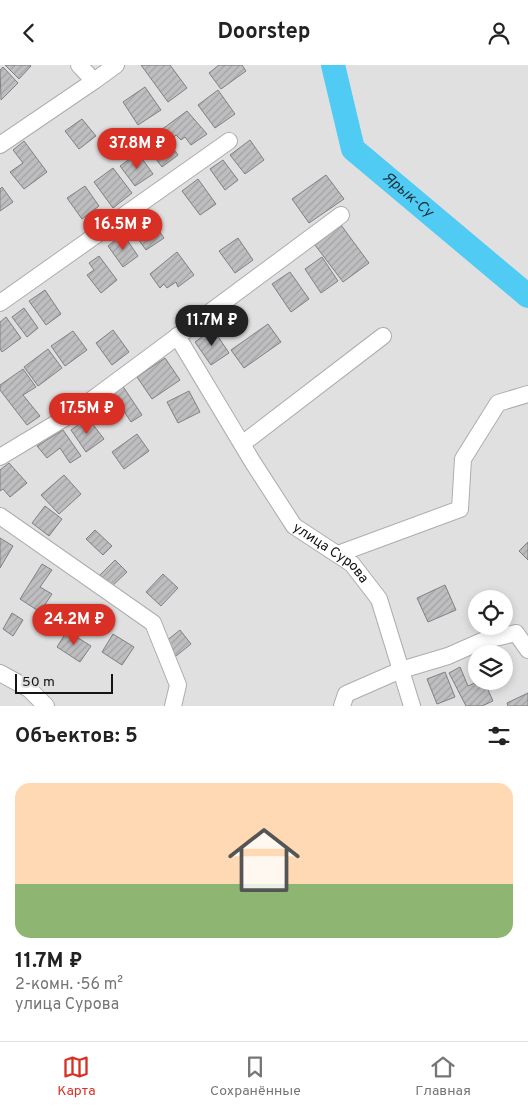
<!DOCTYPE html>
<html lang="ru">
<head>
<meta charset="utf-8">
<style>
  :root { --surface:#fff; --page:#f2f2f2; --text:#222; --muted:#767676; --line:#e0e0e0; --accent:#d93025 }
  body { margin:0; font-family:Overpass,sans-serif; background:var(--page); color:var(--text); height:100vh; display:flex; flex-direction:column; font-size:19px; white-space:nowrap }
  * { box-sizing:border-box; margin:0 }
  p { font-size:16px; color:var(--muted) }
  .icon { flex:none; width:28px; height:28px; fill:none; stroke:currentColor; stroke-width:2; stroke-linecap:round; stroke-linejoin:round }
  .map { position:relative; height:641px; overflow:hidden }
  .panel { display:flex; flex-direction:column; background:var(--surface); flex:1 }
  .panel>* { flex:none }
  .fabs { position:absolute; left:468px; top:525px; display:grid; gap:10px }
  .fabs a { display:grid; place-items:center; width:45px; height:45px; border-radius:50%; background:var(--surface); box-shadow:0 2px 8px #0003; font-size:25px }
  .scale { position:absolute; left:15px; bottom:12px; width:98px; box-sizing:border-box; padding-left:5px; border:2px solid #141414; border-top:0; font-size:14px; line-height:18px; white-space:nowrap; color:#141414; -webkit-text-stroke:4px #e0e0e1; paint-order:stroke }
  .price { position:absolute; translate:-50% -42px; padding:0 11px; border-radius:18px; background:var(--accent); color:#fff; font-size:16px; line-height:32px; filter:drop-shadow(0 1px 2px #0008) }
  .price::after { content:''; position:absolute; left:50%; top:30px; width:15px; height:11px; margin-left:-8px; background:inherit; clip-path:polygon(0 0,100% 0,50% 100%) }
  .price.on { background:#222; color:#fff }
  ul { padding:0; list-style:none }
  li { display:grid; align-content:center; gap:10px; height:265px; padding:0 15px }
  li span { display:grid; place-items:center; height:155px; border-radius:15px; color:#555 }
  li>.icon { margin-inline-start:auto }
  span .icon { width:90px; height:90px; fill:#fffc; stroke-width:1 }
  li b { font-size:21px }
  h2 { display:flex; justify-content:space-between; align-items:center; height:60px; padding:0 15px; font-size:21px }
  header { display:flex; justify-content:space-between; align-items:center; height:65px; padding:0 15px; background:var(--surface); font-size:22px; font-weight:700 }
  .tabs { display:flex; justify-content:space-around; align-items:center; height:70px; border-top:1px solid var(--line); background:var(--surface); font-size:14px; color:var(--muted) }
  .tabs a { display:grid; justify-items:center; gap:2px }
  .tabs .on { color:var(--accent) }
  .map>svg:first-child { display:block }
</style>
</head>
<body>
<header><svg class="icon" aria-label="back" viewBox="0 0 24 24"><path d="M15 5l-7 7 7 7"/></svg>Doorstep<svg class="icon" aria-label="person" viewBox="0 0 24 24"><circle cx="12" cy="8" r="4"/><path d="M4 21q1-7 8-7t8 7"/></svg></header>
<div class="map">
<svg width="528" height="641" viewBox="0 0 528 641">
  <defs>
    <pattern id="building-hatch" width="6" height="6" patternUnits="userSpaceOnUse" patternTransform="scale(1.25)"><rect width="6" height="6" fill="#bebec0"/><path d="M-1 1l2-2M0 6l6-6M5 7l2-2" fill="none" stroke="#a2a2a4"/></pattern>
  </defs>
  <rect width="100%" height="100%" fill="#e0e0e1"/>
  <g fill="none" stroke-linecap="round" stroke-linejoin="round">
    <path stroke="#50cbf4" stroke-width="24" id="s1" d="M333 0 353 84 528 231"/>
  </g>
  <path fill="url(#building-hatch)" stroke="#7f8081" d="M5 0H30L31 1 19 14Z
    M141 0H170L187 23 168 37Z
    M219 0H242L246 6 221 24 209 8Z
    M3 2 18 18 1 35 0 5Z
    M145 22 161 45 138 60 123 37Z
    M218 25 235 49 215 63 198 40Z
    M187 46 207 69 191 80 185 72 181 75 176 70 169 77 161 65Z
    M82 54 96 71 79 84 65 66Z
    M163 70 178 90 162 102 147 82Z
    M250 75 264 95 245 109 230 90Z
    M24 76 47 107 24 124 10 107 23 98 13 85Z
    M138 88 153 109 135 121 120 101Z
    M223 95 238 115 225 125 210 104Z
    M113 103 132 128 113 143 94 117Z
    M326 110 344 134 309 158 292 134Z
    M198 114 216 139 200 150 182 126Z
    M85 121 99 141 82 154 67 133Z
    M2 122 13 137 0 146V124Z
    M149 151 164 173 146 185 131 164Z
    M341 160 369 198 343 217 315 180Z
    M123 169 138 191 123 202 108 181Z
    M238 173 253 195 235 208 219 186Z
    M177 187 194 210 178 222 176 217 167 223 164 219 160 223 150 209Z
    M99 191 117 215 101 228 87 210 94 205 89 198Z
    M322 192 338 216 321 228 305 204Z
    M290 207 309 234 291 247 272 219Z
    M45 225 61 249 46 260 29 236Z
    M24 243 38 263 27 272 12 252Z
    M6 252 21 273 2 287 0 284V257Z
    M268 259 281 277 244 303 231 285Z
    M213 264 229 288 211 300 195 277Z
    M113 265 129 287 112 300 96 278Z
    M73 266 87 285 65 301 51 281Z
    M48 284 62 303 38 321 24 302Z
    M165 293 180 315 152 334 137 312Z
    M23 304 36 322 23 330 40 351 27 360 0 325V320Z
    M122 320 142 350 131 357 118 337 92 354 85 347Z
    M189 326 200 347 178 358 167 337Z
    M88 353 104 374 86 387 71 365Z
    M63 365 81 391 70 398 60 383 47 393 37 381Z
    M137 369 149 386 124 404 112 387Z
    M9 398 27 418 10 432 3 424 0 426V405Z
    M64 410 81 429 59 449 41 430Z
    M45 441 62 454 49 471 32 458Z
    M95 465 112 481 103 490 86 474Z
    M0 473 13 481 0 503Z
    M528 477V495L519 486Z
    M115 495 127 507 111 522 100 510Z
    M42 499 52 505 40 522 52 529 40 547 20 534Z
    M163 509 178 523 161 541 146 527Z
    M445 520 456 545 428 557 417 533Z
    M85 539 103 552 93 568 74 555Z
    M12 548 23 555 13 571 3 564Z
    M180 565 191 579 176 591 165 577Z
    M67 566 91 581 80 597 57 582Z
    M113 569 134 582 122 600 102 587Z
    M460 602 468 621 479 616H484L493 636 482 641H466L449 608Z
    M445 607 455 632 437 639 427 614Z
    M528 628V641H508L507 638Z"/>
  <g fill="none" stroke-linecap="round" stroke-linejoin="round">
    <g stroke="#adadae" stroke-width="18">
      <g id="minor">
        <path d="M79 0 94 16"/>
        <path d="M0 80 94 16 116 0"/>
        <path d="M0 238 229 76"/>
        <path id="s2" d="M177 271 252 396 294 461 352 499 379 534 412 641"/>
        <path d="M242 379 383 271"/>
        <path d="M0 392 78 345 341 150"/>
        <path d="M0 451 153 558 178 620 173 641"/>
        <path d="M338 489 460 444 463 394 498 338 528 329"/>
        <path d="M0 608 29 624 46 641"/>
        <path d="M342 641 346 629 401 605 448 591 482 576 516 568 528 585"/>
      </g>
    </g>
    <use href="#minor" stroke="#fff" stroke-width="16"/>
  </g>
  <g text-anchor="middle" dominant-baseline="central" stroke-width="4" stroke-linejoin="round" paint-order="stroke">
    <g font-size="14" fill="#141414" stroke="#e0e0e1">
      <text stroke="none"><textPath href="#s2" startOffset="269">улица Сурова</textPath></text>
    </g>
    <g font-size="15" font-style="italic" fill="#1b3038" stroke="#e0e0e1">
      <text stroke="none"><textPath href="#s1" startOffset="158">Ярык-Су</textPath></text>
    </g>
  </g>
</svg>
<div class="fabs">
<a><svg class="icon" aria-label="locate" viewBox="0 0 24 24"><circle cx="12" cy="12" r="6"/><path d="M12 2v4M12 18v4M2 12h4M18 12h4"/></svg></a>
<a><svg class="icon" aria-label="layers" viewBox="0 0 24 24"><path d="M12 4l9 5-9 5-9-5zM3 14l9 5 9-5"/></svg></a>
</div>
<div class="scale">50 m</div>
<b class="price" style="left:137px;top:105px">37.8M ₽</b>
<b class="price" style="left:123px;top:186px">16.5M ₽</b>
<b class="price on" style="left:212px;top:282px">11.7M ₽</b>
<b class="price" style="left:87px;top:370px">17.5M ₽</b>
<b class="price" style="left:74px;top:581px">24.2M ₽</b>
</div>
<section class="panel">
<h2>Объектов: 5<svg class="icon" aria-label="filters" viewBox="0 0 24 24"><path d="M4 7h16M4 17h16"/><circle cx="9" cy="7" r="2"/><circle cx="15" cy="17" r="2"/></svg></h2>
<ul>
<li><span style="background:linear-gradient(#ffd9b3 65%,#8fb573 0)"><svg class="icon" aria-label="home" viewBox="0 0 24 24"><path d="M3 11l9-7 9 7M6 9v11h12V9"/></svg></span><div><b>11.7M ₽</b><p>2-комн. · 56 m²</p><p>улица Сурова</p></div></li>
</ul>
</section>
<nav class="tabs">
<a class="on"><svg class="icon" aria-label="map" viewBox="0 0 24 24"><path d="M3 6l6-2 6 2 6-2v14l-6 2-6-2-6 2zM9 4v14M15 6v14"/></svg>Карта</a>
<a><svg class="icon" aria-label="saved" viewBox="0 0 24 24"><path d="M7 4h10v16l-5-4-5 4z"/></svg>Сохранённые</a>
<a><svg class="icon" aria-label="home" viewBox="0 0 24 24"><path d="M3 11l9-7 9 7M6 9v11h12V9"/></svg>Главная</a>
</nav>
</body>
</html>
